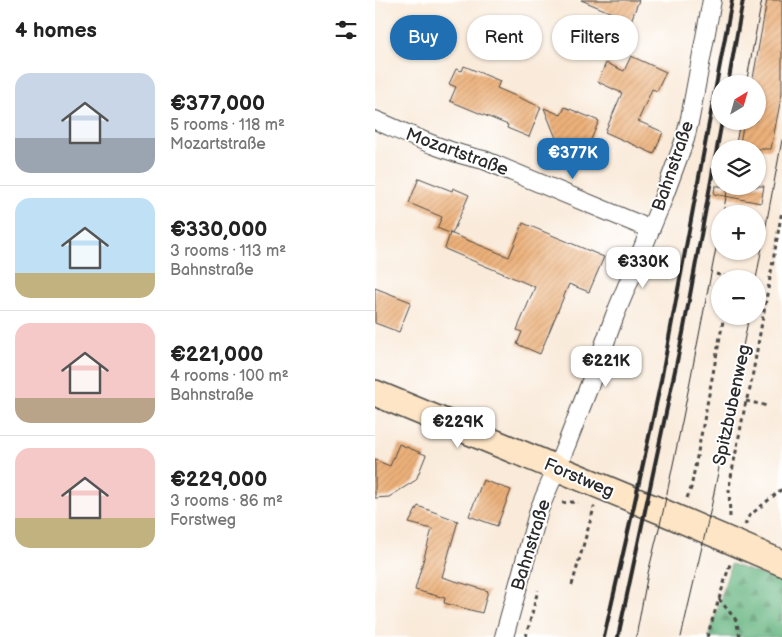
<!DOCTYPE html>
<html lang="en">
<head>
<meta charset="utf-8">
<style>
  :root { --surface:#fff; --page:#f2f2f2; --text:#222; --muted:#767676; --line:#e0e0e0; --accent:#1f6fb2 }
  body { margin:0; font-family:"Balsamiq Sans",sans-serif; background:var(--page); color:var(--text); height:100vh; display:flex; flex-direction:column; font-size:19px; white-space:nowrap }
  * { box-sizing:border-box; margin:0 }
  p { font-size:16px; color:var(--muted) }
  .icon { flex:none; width:28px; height:28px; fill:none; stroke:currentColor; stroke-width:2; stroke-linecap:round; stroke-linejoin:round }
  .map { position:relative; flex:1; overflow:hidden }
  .details { display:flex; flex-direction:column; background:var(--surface); width:375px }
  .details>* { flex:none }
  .banner { position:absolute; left:15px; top:15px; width:316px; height:45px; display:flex; gap:10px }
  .needle { width:32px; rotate:37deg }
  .buttons { position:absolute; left:336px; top:75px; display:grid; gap:10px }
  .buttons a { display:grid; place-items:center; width:55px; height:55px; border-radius:50%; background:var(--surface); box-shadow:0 1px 4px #0004; font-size:25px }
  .price { position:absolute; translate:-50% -42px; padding:0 11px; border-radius:10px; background:#fff; color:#222; font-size:16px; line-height:32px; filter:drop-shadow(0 1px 2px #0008) }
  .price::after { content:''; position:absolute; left:50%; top:30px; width:15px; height:11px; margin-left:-8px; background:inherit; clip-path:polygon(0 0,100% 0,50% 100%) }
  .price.selected { background:var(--accent); color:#fff }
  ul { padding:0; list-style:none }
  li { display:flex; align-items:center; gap:15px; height:125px; padding:0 15px }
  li+li { border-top:1px solid var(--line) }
  li span { display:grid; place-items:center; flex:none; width:140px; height:100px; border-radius:15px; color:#555 }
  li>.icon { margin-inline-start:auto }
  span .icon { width:60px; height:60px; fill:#fffc; stroke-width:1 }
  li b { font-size:21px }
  h2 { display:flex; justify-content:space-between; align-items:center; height:60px; padding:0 15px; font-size:21px }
  .pill { padding:0 18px; border-radius:22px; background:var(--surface); box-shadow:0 1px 4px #0004; font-size:18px; line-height:45px }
  .pill.selected { background:var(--accent); color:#fff }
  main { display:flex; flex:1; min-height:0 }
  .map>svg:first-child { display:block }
</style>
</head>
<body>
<main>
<section class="details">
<h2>4 homes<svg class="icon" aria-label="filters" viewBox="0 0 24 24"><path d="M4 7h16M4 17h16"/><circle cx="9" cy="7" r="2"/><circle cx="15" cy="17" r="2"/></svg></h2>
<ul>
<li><span style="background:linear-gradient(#c9d6e8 65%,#9aa5b1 0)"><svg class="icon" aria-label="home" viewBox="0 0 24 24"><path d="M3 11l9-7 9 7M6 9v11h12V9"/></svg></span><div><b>€377,000</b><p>5 rooms · 118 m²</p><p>Mozartstraße</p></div></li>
<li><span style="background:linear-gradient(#bfe0f5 75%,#c2b280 0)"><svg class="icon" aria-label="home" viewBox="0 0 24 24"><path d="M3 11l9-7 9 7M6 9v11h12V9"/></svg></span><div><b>€330,000</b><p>3 rooms · 113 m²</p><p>Bahnstraße</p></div></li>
<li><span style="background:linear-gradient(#f6c9c9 75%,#b9a48a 0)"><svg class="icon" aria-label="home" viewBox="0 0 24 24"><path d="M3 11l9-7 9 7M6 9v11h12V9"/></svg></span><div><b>€221,000</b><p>4 rooms · 100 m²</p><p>Bahnstraße</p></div></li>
<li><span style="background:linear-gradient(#f6c9c9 70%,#c2b280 0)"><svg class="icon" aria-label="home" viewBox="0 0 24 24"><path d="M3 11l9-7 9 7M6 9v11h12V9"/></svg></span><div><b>€229,000</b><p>3 rooms · 86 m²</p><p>Forstweg</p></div></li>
</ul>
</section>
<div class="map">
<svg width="407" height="637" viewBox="0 0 407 637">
  <defs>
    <pattern id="forest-firs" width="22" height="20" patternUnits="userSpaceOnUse" patternTransform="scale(1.25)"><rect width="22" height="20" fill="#63b37e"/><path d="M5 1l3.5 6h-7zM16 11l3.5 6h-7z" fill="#529267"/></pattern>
    <pattern id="building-hatch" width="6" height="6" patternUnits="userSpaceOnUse" patternTransform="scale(1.25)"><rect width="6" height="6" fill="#ecb17a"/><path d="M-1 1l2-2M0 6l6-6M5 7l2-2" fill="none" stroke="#cb986a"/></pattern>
  </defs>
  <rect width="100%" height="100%" fill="#fff"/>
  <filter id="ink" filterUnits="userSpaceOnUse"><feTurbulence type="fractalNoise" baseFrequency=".02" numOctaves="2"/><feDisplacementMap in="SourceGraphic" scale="10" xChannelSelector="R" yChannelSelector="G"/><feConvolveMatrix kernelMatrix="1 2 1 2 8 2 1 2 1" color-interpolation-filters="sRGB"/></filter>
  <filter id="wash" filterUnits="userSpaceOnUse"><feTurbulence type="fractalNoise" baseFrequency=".0096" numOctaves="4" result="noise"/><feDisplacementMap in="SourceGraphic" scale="20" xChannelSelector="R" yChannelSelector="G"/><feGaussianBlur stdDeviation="1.12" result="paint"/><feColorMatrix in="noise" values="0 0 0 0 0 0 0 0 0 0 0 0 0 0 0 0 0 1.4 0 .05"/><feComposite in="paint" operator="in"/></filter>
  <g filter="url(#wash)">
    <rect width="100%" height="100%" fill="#f9ead9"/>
    <path fill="url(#forest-firs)" stroke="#476f54" d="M356 564 407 582V637H334Z"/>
    <g id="blocks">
      <path fill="url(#building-hatch)" d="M206 0H264L256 21Z
        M392 0H407V93L396 149H364L369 121H382V84H377Z
        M256 56 291 72 282 91 277 89 263 121 288 132 279 154 230 132 247 93 223 82 231 63 249 71Z
        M89 66 125 81 122 88 166 107 154 137 132 128 133 125 75 101 81 87 74 84 81 69 87 71Z
        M190 107 224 121 207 160 186 151 169 108 186 115Z
        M44 178 77 191 78 188 94 195 77 234 62 228 67 217 34 203Z
        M340 186H389L386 203 339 194Z
        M148 223 229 257 214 292 194 284 165 354 142 344 147 332 142 330 160 287 70 249 75 233 134 257Z
        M0 288 36 302 24 332 0 323Z
        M24 444 51 455 41 480 14 497 0 498V460L15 466Z
        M108 480 136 490 122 526 94 516Z
        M43 506 83 521 67 577 113 591 107 613 69 603 70 598 40 590 57 529 34 523Z"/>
    </g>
  </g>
  <g filter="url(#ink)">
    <use href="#blocks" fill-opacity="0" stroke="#4a4845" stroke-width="1"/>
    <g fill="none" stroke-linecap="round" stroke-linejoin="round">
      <g stroke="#4a4845" stroke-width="20">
        <path id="street" d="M0 120C35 135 72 153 109 160L275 229
          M129 637 164 510 192 443 215 384 240 315 286 204 310 139 315 118 337 0"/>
      </g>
      <g stroke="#4a4845" stroke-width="28">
        <path id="secondary" d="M0 393 288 512 407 563"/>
      </g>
      <path stroke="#4a4845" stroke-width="3" stroke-dasharray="4 4" stroke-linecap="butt" d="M341 274 359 279
        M371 401 393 406
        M312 498 316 488 349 316
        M187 503 197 502 203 503
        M355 517 354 487 371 401 375 389 407 211
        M370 525 374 516 407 489
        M197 585 219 508 218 507
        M344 599 361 620 365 637
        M151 637 163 590
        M332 637 355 564"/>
      <use href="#street" stroke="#fff" stroke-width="18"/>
      <use href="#secondary" stroke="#fde5c5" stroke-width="25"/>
      <path stroke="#2b2b2b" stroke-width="1" d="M371 84 387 0
        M360 149 365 121
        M348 214 353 186
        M381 279 407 140
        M261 637 273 573 288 512 308 417 345 228
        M306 637 336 508 374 316"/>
      <path stroke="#2b2b2b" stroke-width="4" d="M353 84 368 0
        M229 637 260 501 285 386 357 0
        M243 637 308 333 347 121"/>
    </g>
  </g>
  <g text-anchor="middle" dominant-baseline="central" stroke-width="4" stroke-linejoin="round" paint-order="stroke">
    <g font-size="18" fill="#2b2b2b" stroke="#fff">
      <text transform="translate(82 152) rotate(20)">Mozartstraße</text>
      <text transform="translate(298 166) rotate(-71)">Bahnstraße</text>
      <text transform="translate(357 405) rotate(-78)">Spitzbubenweg</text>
      <text transform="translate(204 478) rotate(23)">Forstweg</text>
      <text transform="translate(156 545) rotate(-73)">Bahnstraße</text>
    </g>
  </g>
</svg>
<div class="buttons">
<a><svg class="needle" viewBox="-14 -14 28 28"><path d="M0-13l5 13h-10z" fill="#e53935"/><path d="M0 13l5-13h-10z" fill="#767676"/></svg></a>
<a><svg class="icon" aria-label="layers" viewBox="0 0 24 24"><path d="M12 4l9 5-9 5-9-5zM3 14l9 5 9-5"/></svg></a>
<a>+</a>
<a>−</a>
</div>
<b class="price selected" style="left:198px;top:180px">€377K</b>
<b class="price" style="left:268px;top:289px">€330K</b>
<b class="price" style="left:231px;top:388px">€221K</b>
<b class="price" style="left:83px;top:449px">€229K</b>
<div class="banner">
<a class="pill selected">Buy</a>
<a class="pill">Rent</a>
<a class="pill">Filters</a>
</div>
</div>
</main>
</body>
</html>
